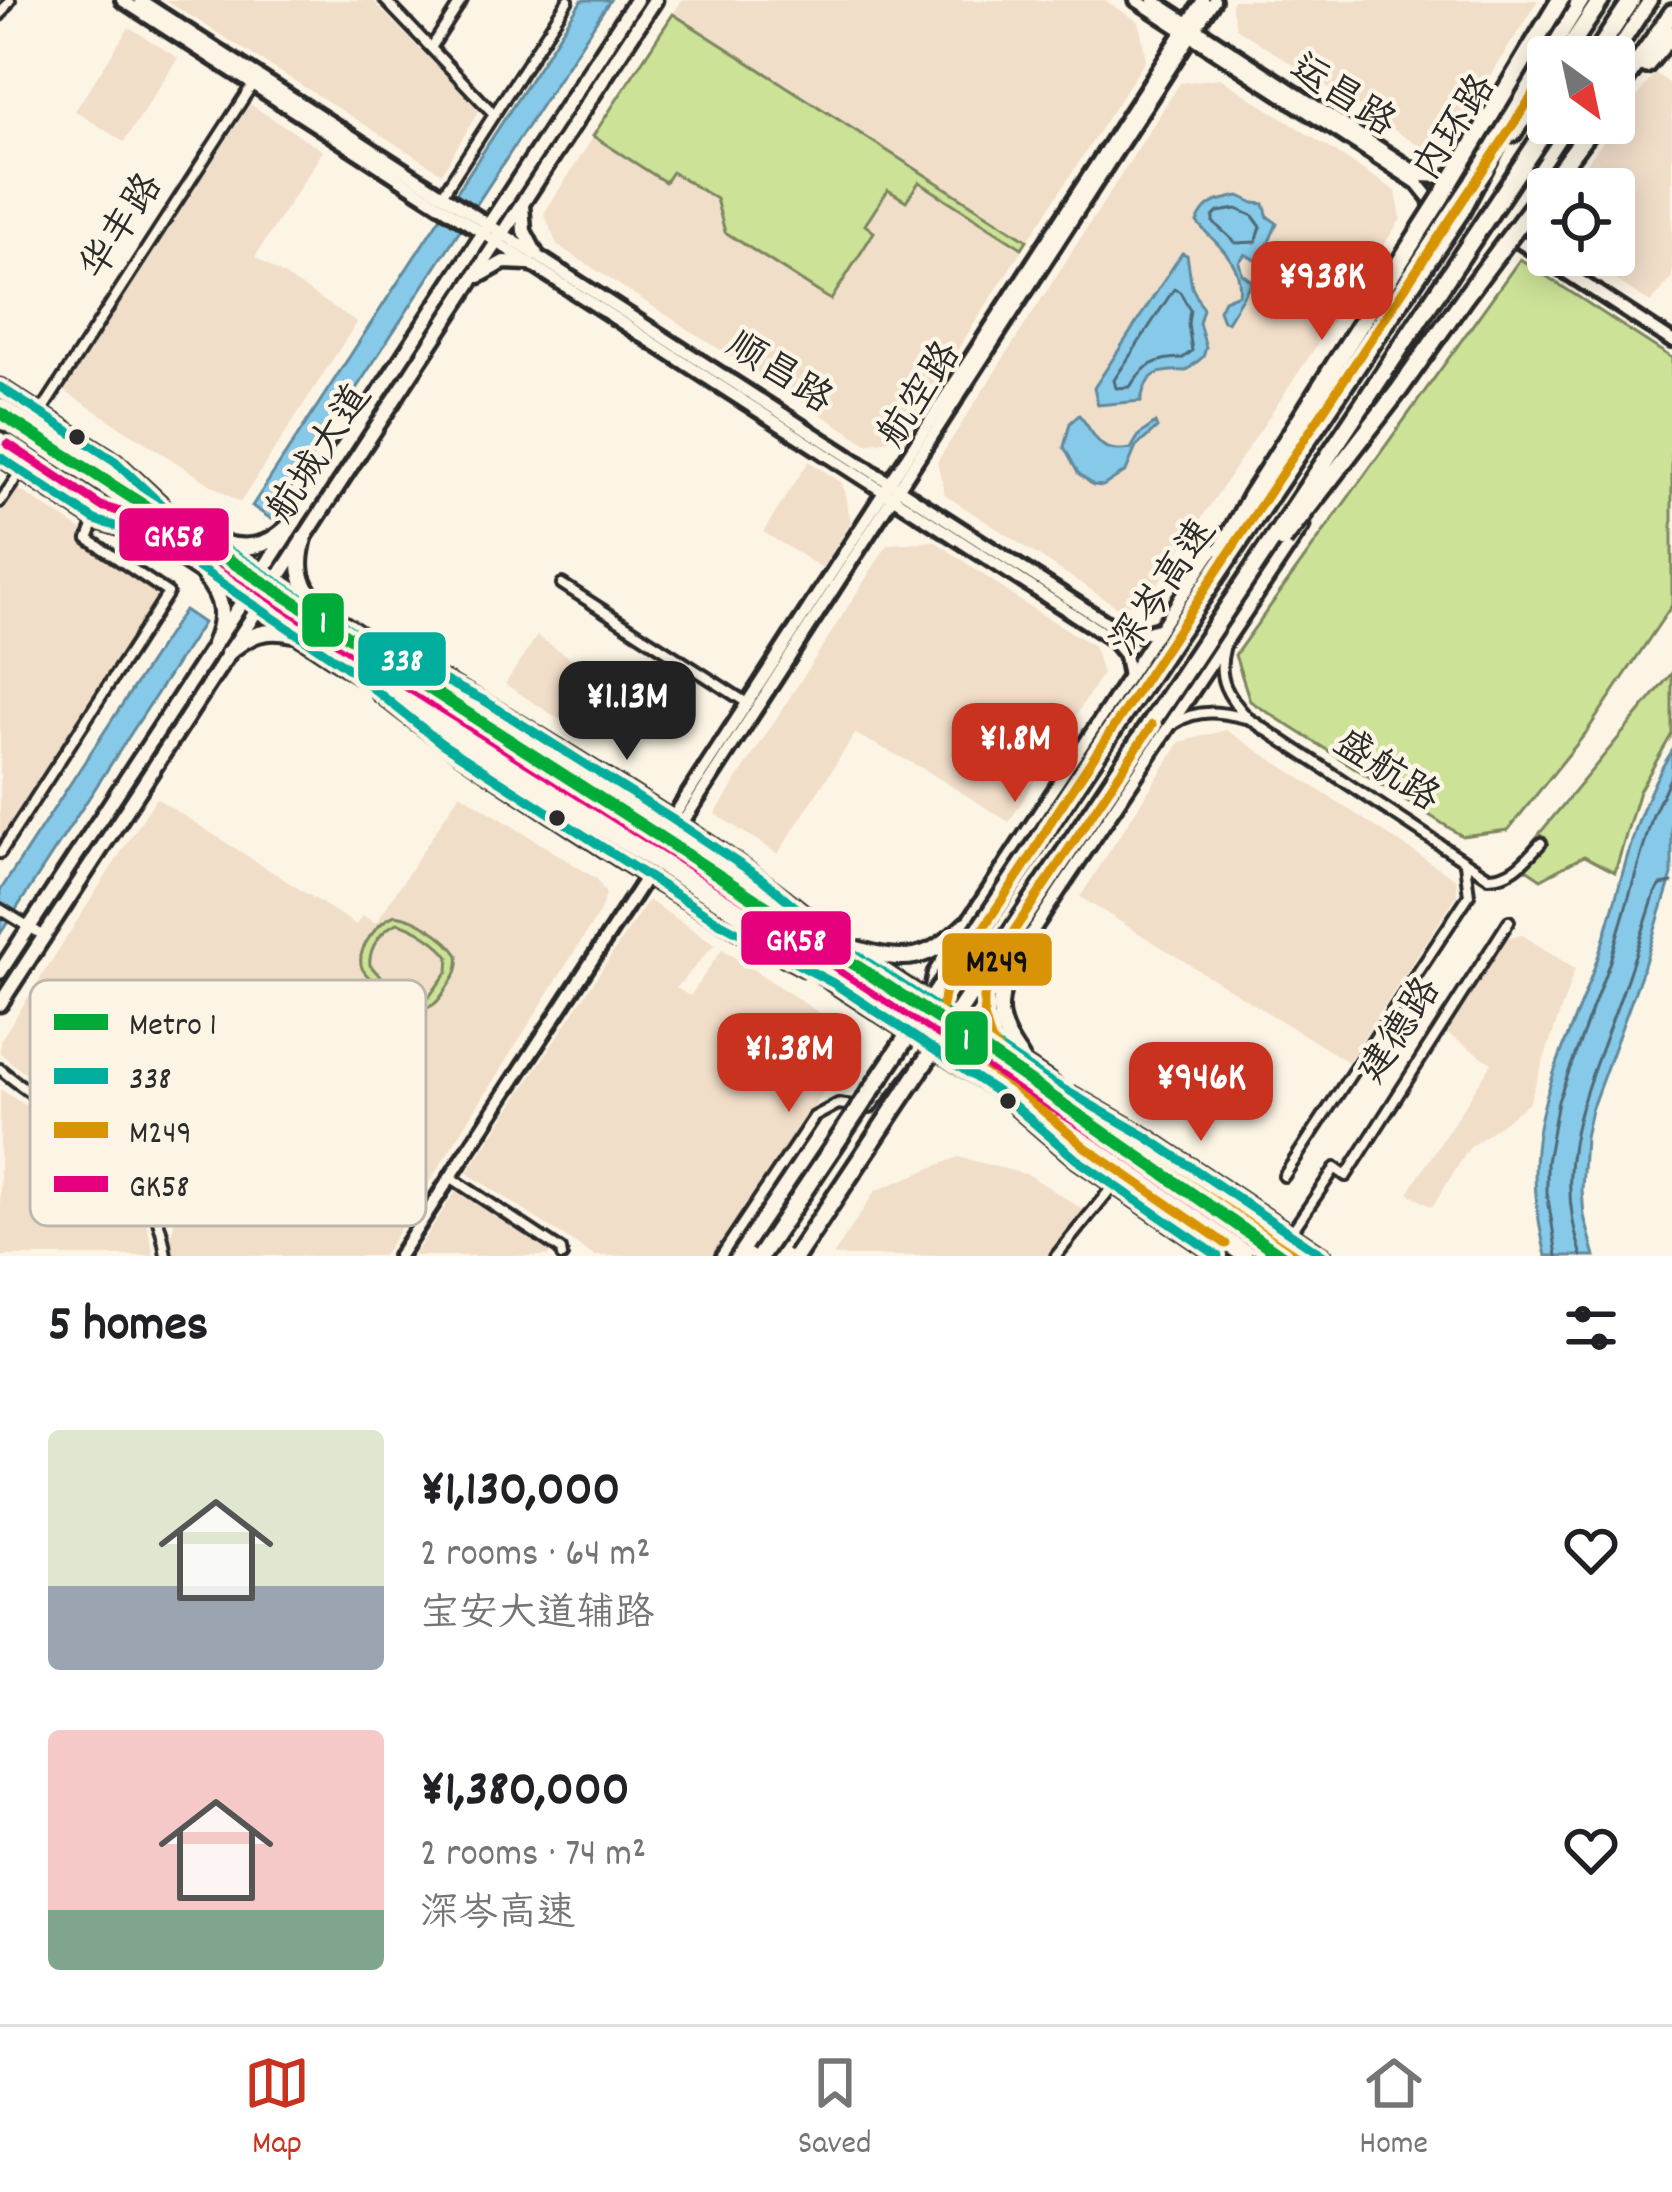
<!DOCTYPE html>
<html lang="en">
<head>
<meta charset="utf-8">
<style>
  :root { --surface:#fff; --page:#f2f2f2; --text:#202124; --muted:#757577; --line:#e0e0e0; --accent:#c8321e }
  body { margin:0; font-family:Dekko,"LXGW WenKai TC",sans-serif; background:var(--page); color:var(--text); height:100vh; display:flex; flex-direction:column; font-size:45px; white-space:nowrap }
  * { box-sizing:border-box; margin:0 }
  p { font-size:39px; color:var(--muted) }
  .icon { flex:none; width:66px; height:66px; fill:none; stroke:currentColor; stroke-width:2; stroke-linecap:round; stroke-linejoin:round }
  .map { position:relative; height:1256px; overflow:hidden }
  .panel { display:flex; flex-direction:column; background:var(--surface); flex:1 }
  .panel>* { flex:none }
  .needle { width:78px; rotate:147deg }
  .fabs { position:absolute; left:1527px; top:36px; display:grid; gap:24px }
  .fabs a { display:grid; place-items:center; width:108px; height:108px; border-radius:12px; background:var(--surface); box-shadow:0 6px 30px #0003; font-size:60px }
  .price { position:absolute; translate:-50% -102px; padding:0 27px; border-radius:24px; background:var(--accent); color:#fff; font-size:39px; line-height:78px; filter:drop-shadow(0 3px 6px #0008) }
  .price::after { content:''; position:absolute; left:50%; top:72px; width:36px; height:27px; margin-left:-18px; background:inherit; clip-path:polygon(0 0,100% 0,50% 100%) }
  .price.selected { background:#222; color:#fff }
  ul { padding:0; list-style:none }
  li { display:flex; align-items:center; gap:36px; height:300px; padding:0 48px }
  li span { display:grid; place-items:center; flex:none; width:336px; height:240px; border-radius:12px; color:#555 }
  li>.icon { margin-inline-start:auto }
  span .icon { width:144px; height:144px; fill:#fffc; stroke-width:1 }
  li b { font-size:51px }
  h2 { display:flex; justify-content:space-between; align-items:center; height:144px; padding:0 48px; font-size:51px }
  .tab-bar { display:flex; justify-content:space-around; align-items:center; height:168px; border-top:3px solid var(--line); background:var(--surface); font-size:33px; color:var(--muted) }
  .tab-bar a { display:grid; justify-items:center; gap:6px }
  .tab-bar .selected { color:var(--accent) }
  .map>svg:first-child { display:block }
</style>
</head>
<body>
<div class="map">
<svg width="1672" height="1256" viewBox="0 0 1672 1256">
  <rect width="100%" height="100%" fill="#fcf5e5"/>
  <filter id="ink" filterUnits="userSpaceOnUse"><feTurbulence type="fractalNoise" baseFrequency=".00833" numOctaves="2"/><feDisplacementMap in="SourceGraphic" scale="24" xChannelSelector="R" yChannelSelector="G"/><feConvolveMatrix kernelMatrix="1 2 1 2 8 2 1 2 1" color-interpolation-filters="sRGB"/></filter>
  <g filter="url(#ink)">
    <path fill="#f1dec9" d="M165 0H372L479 110 442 173Z
      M682 0H1104L1139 22 1146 59 900 438 867 444 557 245 544 213Z
      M1233 0H1538L1452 136 1422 148 1236 28 1231 4Z
      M129 27 178 58 124 142 75 111Z
      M1655 73 1672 85V277L1651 303 1577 255H1614V189H1567Z
      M1220 78 1396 191 1401 219 1147 600 1117 607 945 495 937 462 1180 83Z
      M250 104 323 151 255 257 357 322 240 503 64 391Z
      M809 461 842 483 851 522 822 568 763 532Z
      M17 488 178 593 0 865V513Z
      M935 541 1025 604 1094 646 1102 674 1009 822 922 768 855 734 778 854 715 814 888 544Z
      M537 636 614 686 582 734 505 684Z
      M1226 730 1456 879 1457 895 1348 1062 1080 897 1180 742Z
      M460 793 597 879 606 894 599 913 383 1256H171L170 1243 189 1149 153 1179 140 1159 122 1143 34 1081 0 1053V1041L156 798 356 925 362 915 376 923Z
      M648 900 715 944 676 988 690 996 722 949 859 1039 715 1256H594L467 1173Z
      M1521 934 1575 969 1529 1103 1470 1147 1432 1207 1408 1193 1492 1063 1444 1032 1504 939Z
      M0 1089 101 1154 100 1157 119 1174 140 1206 147 1224 154 1256H0Z
      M958 1157 1029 1175 1084 1210 1046 1256H833L875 1191Z
      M456 1191 550 1253 548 1256H413Z"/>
    <path fill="#cce297" stroke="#7c8661" stroke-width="3" fill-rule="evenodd" d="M673 14 1027 240 1022 248 919 182 906 201 888 190 865 225 874 232 831 300 725 232 716 199 672 172 665 182 593 136Z
      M1520 259 1672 358V605L1585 734 1508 830 1462 836 1250 701 1235 655Z
      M1672 673V734L1639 791 1615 872 1584 856 1541 879 1516 862Z
      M395 915C416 917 446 937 458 955 460 970 454 977 446 989 441 997 436 1006 425 1008 412 1010 367 980 362 968 355 949 379 921 395 915ZM398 923C415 927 439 943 449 957L448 971 429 997C409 1001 382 980 370 965 368 949 382 928 398 923Z"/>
    <path fill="#87c9e8" stroke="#628a9c" stroke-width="3" d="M582 0H610L271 519 252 506Z
      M1239 196 1254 203 1264 204 1268 217 1277 223 1260 263 1245 254 1239 262 1242 274 1252 281 1227 322 1223 321 1219 310 1224 300 1239 294C1244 262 1215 244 1197 222 1206 200 1218 201 1239 196Z
      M1182 253 1187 255 1192 287 1203 309 1199 323 1206 347 1203 357 1186 371C1159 370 1146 372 1141 401L1098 405 1094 388Z
      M1079 415C1097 435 1096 455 1131 449L1139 435 1155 423 1157 428 1136 447 1126 471 1103 486 1093 485 1078 473 1064 447 1070 423Z
      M184 610 203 623 0 934V891Z
      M1672 751V875L1642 972 1591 1110 1585 1137 1582 1190 1584 1216 1595 1256H1546C1536 1213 1531 1171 1539 1127 1550 1070 1578 1015 1597 960 1621 892 1632 811 1672 751Z"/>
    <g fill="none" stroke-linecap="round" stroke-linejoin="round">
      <path stroke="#506a77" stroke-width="3" d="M1237 209 1253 216 1261 227 1256 242 1236 243 1213 222V217L1218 212Z
        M1174 289 1180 292 1190 310 1188 324 1192 351 1183 358C1157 358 1143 365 1130 387L1116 388 1114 380Z
        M1557 1256 1547 1192V1162L1558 1101 1610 961 1653 815 1672 774
        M1582 1256C1550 1164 1586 1092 1617 1007 1631 969 1643 931 1655 893L1661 885 1672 883"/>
      <g stroke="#2b2b2b" stroke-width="16">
        <path id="minor" d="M385 0 494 114
          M0 15 10 0
          M431 48 462 0
          M442 195 568 0
          M41 412 254 82
          M0 502 21 471
          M562 584 747 703
          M1224 649C1216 679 1228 697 1248 718L1489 877C1513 877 1526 859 1541 843
          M1175 723C1199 708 1220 712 1246 718
          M0 853 168 593 88 539 95 521
          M0 909 44 936
          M0 1069C71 1129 153 1152 166 1256
          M1284 1176 1469 895 1465 863
          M450 1177 561 1250 562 1256
          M1291 1233 1335 1168 1346 1176 1509 921
          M721 1256 814 1117 838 1104 870 1108 920 1042
          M1056 1256 1113 1186"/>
      </g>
      <g stroke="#2b2b2b" stroke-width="20">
        <path id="tertiary" d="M122 0 1112 639 1125 655 1129 677
          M140 0 1118 630 1138 635 1161 628
          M1136 0 1417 183 1430 199 1432 211
          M1153 0 1422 176 1444 177 1457 173
          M1508 234 1672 341
          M672 819 1203 0
          M681 825 1214 0
          M399 1256 647 876"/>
      </g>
      <g stroke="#2b2b2b" stroke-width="21">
        <path id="secondary" d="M1613 57 1650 0
          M1463 174 1515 96
          M522 205 524 231 536 254
          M479 276 504 262 528 263
          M1427 339 1569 123
          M0 387 115 461 160 503
          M0 457 95 520 134 532
          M405 660C480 697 549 742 620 786 688 829 755 872 817 924
          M379 693C441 744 508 786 575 830 650 879 725 926 804 968
          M0 972 636 0
          M0 1004 655 0
          M921 1040 935 973 1222 536
          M921 1040 982 1005 1302 526
          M1073 1095 1145 1136 1324 1256
          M1017 1108 1076 1159 1218 1256"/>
      </g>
      <g stroke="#2b2b2b" stroke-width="22">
        <path id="primary" d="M0 406 330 615 459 702 957 1019 1047 1080 1112 1132 1292 1256
          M0 440 345 666 738 914 833 983 1097 1154 1245 1256
          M304 538C297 565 298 581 317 603
          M225 544C256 551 273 543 294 521
          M205 577C224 600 225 618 214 644
          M228 653C250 634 265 628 293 634
          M857 949C907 963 928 961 966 924
          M1012 960C997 1004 992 1018 1021 1058"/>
      </g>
      <g stroke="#2b2b2b" stroke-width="24">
        <path id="motorway" d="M1563 57 1601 0
          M1594 57 1632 0
          M1646 65 1672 34
          M1614 96 1672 13
          M1513 133 1548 80
          M1461 211 1528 85 1581 0"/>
      </g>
      <use href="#minor" stroke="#fcf5e5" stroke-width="8"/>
      <use href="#tertiary" stroke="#fcf5e5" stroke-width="10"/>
      <use href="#secondary" stroke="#fcf5e5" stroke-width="12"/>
      <use href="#primary" stroke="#fcf5e5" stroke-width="14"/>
      <use href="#motorway" stroke="#fcf5e5" stroke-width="15"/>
      <g stroke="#2b2b2b" stroke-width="24" stroke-linecap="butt">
        <path id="motorway-bridge" d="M1283 540 1399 390 1464 298 1595 123
          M1222 549 1251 496 1442 196 1560 0
          M760 1256 1461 211
          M796 1256 1550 123"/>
      </g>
      <use href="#motorway-bridge" stroke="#fcf5e5" stroke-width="15"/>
      <g stroke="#fcf5e5" stroke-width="18">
        <path id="bus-1" d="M0 387 115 461 169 512 373 644 485 701 672 819 762 879 840 944 1047 1080 1145 1136 1324 1256
          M0 457 95 520 148 536 193 564 345 666 441 743 717 921 833 983 891 1021 1003 1096 1076 1159 1218 1256"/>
      </g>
      <g stroke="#fcf5e5" stroke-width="18">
        <path id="bus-2" d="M1152 725 999 953 984 997V1016L991 1040 1019 1079 1137 1149 1297 1256
          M1226 1244 1085 1147 1013 1085 937 1033 946 984 1032 855 1052 820 1548 72"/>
      </g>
      <g stroke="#fcf5e5" stroke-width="18">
        <path id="bus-3" d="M8 444 101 506 154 522 201 551 353 653 746 901 841 971 1105 1141 1254 1244"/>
      </g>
      <use href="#bus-1" stroke="#01ad9c" stroke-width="9"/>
      <use href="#bus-2" stroke="#d89406" stroke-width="9"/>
      <use href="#bus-3" stroke="#e5007d" stroke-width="9"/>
      <g stroke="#fcf5e5" stroke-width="21">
        <path id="metro-1" d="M0 413 651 831 985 1050 1282 1256"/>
      </g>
      <use href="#metro-1" stroke="#00ab39" stroke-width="12"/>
    </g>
  </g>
  <g fill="#2b2b2b" stroke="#fcf5e5" stroke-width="4.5">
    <circle cx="77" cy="437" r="10"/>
    <circle cx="557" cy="818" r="10"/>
    <circle cx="1008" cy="1101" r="10"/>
  </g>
  <g text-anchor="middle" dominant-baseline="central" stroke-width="9" stroke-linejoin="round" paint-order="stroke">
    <g font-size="39" fill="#2b2b2b" stroke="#fcf5e5">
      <text transform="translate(1341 98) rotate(33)">运昌路</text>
      <text transform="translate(1457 129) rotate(-57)">内环路</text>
      <text transform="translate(124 228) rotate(-57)">华丰路</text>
      <text transform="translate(778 375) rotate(33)">顺昌路</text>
      <text transform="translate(922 396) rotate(-57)">航空路</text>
      <text transform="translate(322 455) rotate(-57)">航城大道</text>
      <text transform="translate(1166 589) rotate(-56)">深岑高速</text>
      <text transform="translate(1385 773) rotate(33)">盛航路</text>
      <text transform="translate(1402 1032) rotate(-57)">建德路</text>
    </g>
  </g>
  <rect x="30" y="980" width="396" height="246" rx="18" fill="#fcf5e5" stroke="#bdb8ad" stroke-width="3"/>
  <rect x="54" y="1014" width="54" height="16" fill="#00ab39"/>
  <rect x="54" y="1068" width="54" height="16" fill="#01ad9c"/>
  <rect x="54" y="1122" width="54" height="16" fill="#d89406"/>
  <rect x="54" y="1176" width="54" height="16" fill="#e5007d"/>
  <g font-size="33" fill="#2b2b2b">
    <text x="129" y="1034">Metro 1</text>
    <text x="129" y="1088">338</text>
    <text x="129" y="1142">M249</text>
    <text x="129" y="1196">GK58</text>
  </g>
  <g stroke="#fcf5e5" stroke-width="4.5">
    <rect x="117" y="506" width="114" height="57" rx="12" fill="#e5007d"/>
    <rect x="300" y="591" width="46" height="58" rx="12" fill="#00ab39"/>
    <rect x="356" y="630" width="92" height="58" rx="12" fill="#01ad9c"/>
    <rect x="739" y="909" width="114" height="58" rx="12" fill="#e5007d"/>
    <rect x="940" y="931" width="114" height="57" rx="12" fill="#d89406"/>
    <rect x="943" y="1009" width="47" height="58" rx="12" fill="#00ab39"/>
  </g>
  <g font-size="33" text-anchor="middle" font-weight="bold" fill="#fff">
    <text x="174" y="546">GK58</text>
    <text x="323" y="632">1</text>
    <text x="402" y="670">338</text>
    <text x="796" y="950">GK58</text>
    <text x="966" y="1049">1</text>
  </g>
  <g font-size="33" text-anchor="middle" font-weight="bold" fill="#111">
    <text x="997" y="971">M249</text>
  </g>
</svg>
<div class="fabs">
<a><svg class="needle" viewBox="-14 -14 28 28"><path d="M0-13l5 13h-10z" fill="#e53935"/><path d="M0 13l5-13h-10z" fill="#757577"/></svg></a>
<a><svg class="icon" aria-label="locate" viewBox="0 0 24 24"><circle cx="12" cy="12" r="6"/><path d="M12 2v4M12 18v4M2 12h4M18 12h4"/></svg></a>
</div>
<b class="price" style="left:1322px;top:343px">¥938K</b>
<b class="price selected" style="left:627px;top:763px">¥1.13M</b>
<b class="price" style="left:1015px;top:805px">¥1.8M</b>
<b class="price" style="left:789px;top:1115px">¥1.38M</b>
<b class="price" style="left:1201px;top:1144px">¥946K</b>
</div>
<section class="panel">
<h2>5 homes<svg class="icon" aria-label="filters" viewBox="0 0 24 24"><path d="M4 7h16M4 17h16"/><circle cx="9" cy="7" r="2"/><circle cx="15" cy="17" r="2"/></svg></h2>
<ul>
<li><span style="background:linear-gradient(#dfe7d0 65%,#9aa5b1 0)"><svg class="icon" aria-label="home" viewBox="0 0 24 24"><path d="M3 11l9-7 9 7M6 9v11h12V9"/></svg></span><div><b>¥1,130,000</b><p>2 rooms · 64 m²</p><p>宝安大道辅路</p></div><svg class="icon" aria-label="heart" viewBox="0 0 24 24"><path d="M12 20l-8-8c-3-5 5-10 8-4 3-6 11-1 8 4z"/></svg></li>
<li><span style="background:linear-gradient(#f6c9c9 75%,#7fa58c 0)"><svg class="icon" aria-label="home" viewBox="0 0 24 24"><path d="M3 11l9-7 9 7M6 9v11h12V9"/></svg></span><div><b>¥1,380,000</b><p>2 rooms · 74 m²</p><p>深岑高速</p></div><svg class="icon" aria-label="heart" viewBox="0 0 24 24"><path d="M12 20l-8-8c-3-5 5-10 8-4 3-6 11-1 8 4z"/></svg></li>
</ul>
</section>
<nav class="tab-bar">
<a class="selected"><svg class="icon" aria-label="map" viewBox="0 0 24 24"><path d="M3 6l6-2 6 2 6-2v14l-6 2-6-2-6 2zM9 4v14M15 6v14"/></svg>Map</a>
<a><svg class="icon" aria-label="saved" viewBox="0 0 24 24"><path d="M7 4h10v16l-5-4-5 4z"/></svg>Saved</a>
<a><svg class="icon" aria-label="home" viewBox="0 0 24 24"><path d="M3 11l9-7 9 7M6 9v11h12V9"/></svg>Home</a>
</nav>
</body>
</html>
